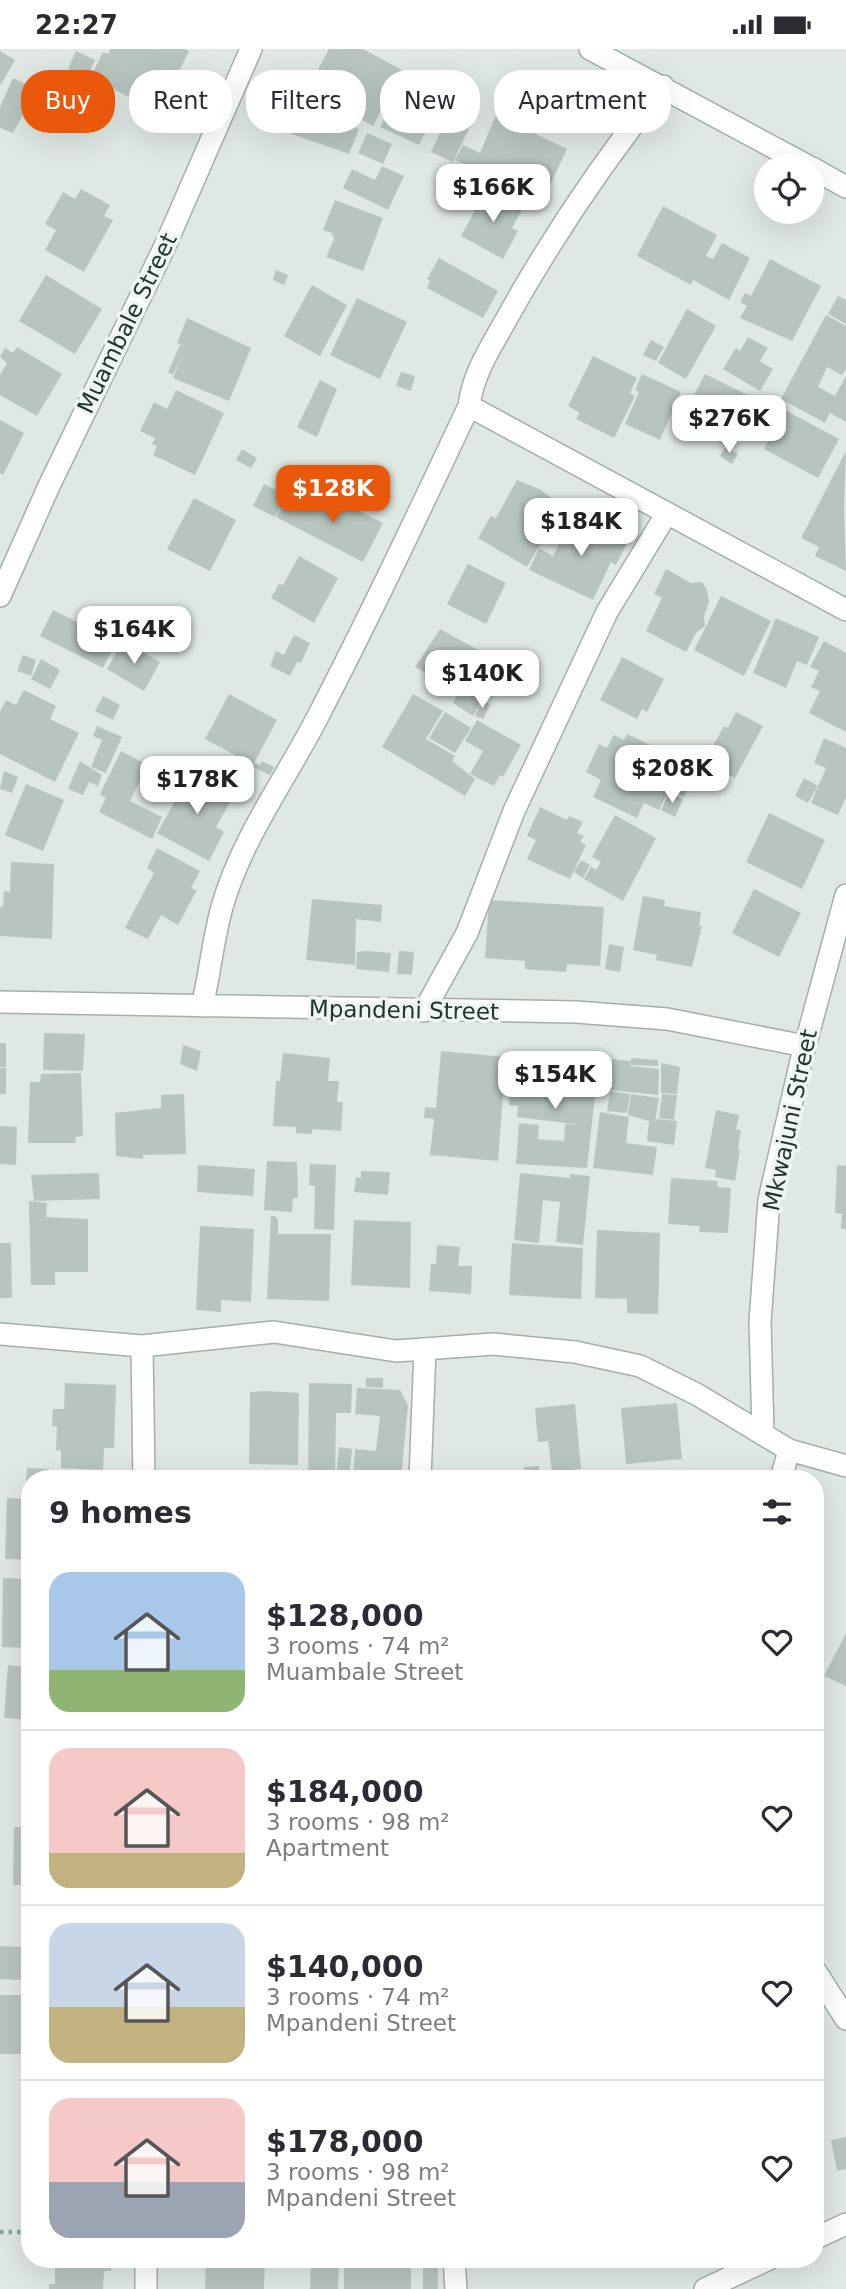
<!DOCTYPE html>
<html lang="en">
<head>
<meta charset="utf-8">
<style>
  :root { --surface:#fff; --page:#f7f7f7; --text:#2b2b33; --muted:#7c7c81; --line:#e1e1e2; --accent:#ea580c }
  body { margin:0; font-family:"DejaVu Sans",sans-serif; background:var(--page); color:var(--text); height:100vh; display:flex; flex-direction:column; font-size:26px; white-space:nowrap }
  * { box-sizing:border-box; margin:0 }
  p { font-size:23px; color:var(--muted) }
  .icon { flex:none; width:38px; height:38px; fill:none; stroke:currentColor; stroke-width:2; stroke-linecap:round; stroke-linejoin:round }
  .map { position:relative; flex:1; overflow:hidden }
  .drawer { position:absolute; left:21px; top:1421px; width:803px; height:798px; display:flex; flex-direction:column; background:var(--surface); border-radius:28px; box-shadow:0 7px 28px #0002 }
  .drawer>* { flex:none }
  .top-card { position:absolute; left:21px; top:21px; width:805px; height:63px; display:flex; gap:14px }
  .controls { position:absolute; left:754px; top:105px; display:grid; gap:14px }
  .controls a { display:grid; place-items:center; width:70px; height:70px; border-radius:50%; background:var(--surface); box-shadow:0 7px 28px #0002; font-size:35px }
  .price { position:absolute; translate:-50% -60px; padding:0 16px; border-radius:14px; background:#fff; color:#222; font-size:23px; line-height:46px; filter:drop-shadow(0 2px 4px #0008) }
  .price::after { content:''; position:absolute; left:50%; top:42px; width:21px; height:16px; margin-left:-10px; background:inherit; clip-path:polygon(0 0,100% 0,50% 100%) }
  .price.active { background:var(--accent); color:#fff }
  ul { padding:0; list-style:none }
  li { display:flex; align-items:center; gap:21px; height:175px; padding:0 28px }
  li+li { border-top:2px solid var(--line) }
  li span { display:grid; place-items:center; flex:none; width:196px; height:140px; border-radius:21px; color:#555 }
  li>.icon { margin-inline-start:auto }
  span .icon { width:84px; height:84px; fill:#fffc; stroke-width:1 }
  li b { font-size:30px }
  h2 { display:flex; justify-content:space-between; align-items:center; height:84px; padding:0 28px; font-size:30px }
  .tag { padding:0 24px; border-radius:28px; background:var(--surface); box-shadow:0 7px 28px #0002; font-size:24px; line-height:63px }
  .tag.active { background:var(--accent); color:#fff }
  .status { display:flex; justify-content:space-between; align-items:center; height:49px; padding:0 35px; background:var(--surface); direction:ltr }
  .status svg { height:19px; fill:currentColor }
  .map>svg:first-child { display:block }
</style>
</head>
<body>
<div class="status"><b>22:27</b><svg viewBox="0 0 49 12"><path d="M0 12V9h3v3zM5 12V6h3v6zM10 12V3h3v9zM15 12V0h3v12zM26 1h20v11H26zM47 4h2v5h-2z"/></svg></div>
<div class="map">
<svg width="846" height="2240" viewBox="0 0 846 2240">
  <rect width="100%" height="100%" fill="#dfe8e3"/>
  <path fill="#b8c5bf" d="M110 0H185L189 2 169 42 157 36 150 49 136 42 133 50 109 38 111 34 92 25 103 3 108 5Z
    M329 0H363L402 21 373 77 307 41Z
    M0 2 15 11 0 37Z
    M76 2 95 11 87 28 68 20Z
    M412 27 421 32 423 29 446 41 419 96 380 78 392 54 407 62 416 44 407 39Z
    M13 29 37 40 13 84 0 79V58Z
    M457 48 479 59 453 113 431 103Z
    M298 55 359 80 349 105 286 83Z
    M496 66 567 100 540 157 471 124 476 113 472 119 455 111 463 96 480 104Z
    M367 84 392 95 383 115 358 104Z
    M382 117 404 127 388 161 343 139 352 120 375 131Z
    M487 139 523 159 512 179 518 182 503 210 461 187Z
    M81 140 110 156 104 167 113 171 84 223 45 201 56 181 45 175 63 143 75 150Z
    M335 151 383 169 363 222 326 208 334 190 332 184 323 181Z
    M663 157 717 186 706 207 713 210 722 194 750 209 729 251 693 231 691 236 637 207Z
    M439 209 498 242 483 269 427 239 430 232 427 230Z
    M770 210 821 237 792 292 740 269 747 257 740 253 745 244 751 247Z
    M276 221 288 226 284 236 273 231Z
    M46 226 102 260 75 305 19 272Z
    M312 236 347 256 320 307 284 287Z
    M838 247 846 251V275L828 265Z
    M357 249 407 273 380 330 330 306Z
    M687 260 716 277 686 330 658 314Z
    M826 266 846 277V320L842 326 827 318 818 338 835 347 846 327V373L830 364 825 374 781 350Z
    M187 269 251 299 229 352 173 329 183 305 173 326 168 323 180 296 186 297 177 294Z
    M748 288 768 299 760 312 773 320 760 342 723 320 736 299 740 302Z
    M651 291 664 298 656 312 643 306Z
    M17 298 62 325 37 367 0 346V326L7 314 0 308 5 299 13 304Z
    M593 307 637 329 630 344 635 347 614 389 576 370 580 364 568 357Z
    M401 323 415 327 411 342 396 337Z
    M642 325 681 343 660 391 625 375 639 343 635 341Z
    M705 325 766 355 748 390 725 378 728 371 713 363 705 379 683 368Z
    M320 331 337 340 317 388 297 378Z
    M176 341 224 364 195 426 153 406 157 397 152 395 155 389 140 382 154 353 167 360Z
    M785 361 839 390 818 429 764 400Z
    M0 371 24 384 3 426 0 424Z
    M725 398 738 405 732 415 720 407Z
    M242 400 257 409 251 419 236 411Z
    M846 402 844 459 846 522 815 507 819 498 801 489Z
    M517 431 541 441 562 457 527 518 478 489 491 467 496 469Z
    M264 435 286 446 275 468 253 457Z
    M293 444 326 461 333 449 383 474 363 513 276 468 285 450 289 452Z
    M194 449 236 471 210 522 167 500Z
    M573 466 628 492 616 516 611 513 593 551 529 521 539 499 553 507Z
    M299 507 338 529 314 574 271 549 279 535 283 536Z
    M468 515 506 534 486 575 447 555Z
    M666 520 691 534 702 533 707 541 709 553 704 567 705 577 696 584 686 603 646 582 662 549 654 545Z
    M721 547 771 572 744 627 694 601Z
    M53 561 116 593 103 619 40 587Z
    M776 569 819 588 807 616 797 612 786 639 753 624Z
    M440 580 478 601 457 641 415 618Z
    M294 586 310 594 301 614 297 613 290 627 270 617 276 602 284 606Z
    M123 592 160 613 144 642 107 620Z
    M824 592 846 604V683L809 664 820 642 811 638 819 622 810 618Z
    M23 606 36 611 31 627 17 622Z
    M622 608 664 630 647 663 642 660 637 670 600 651Z
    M41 610 60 621 50 640 31 630Z
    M464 631 486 644 473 667 453 654Z
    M24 641 56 657 50 670 79 684 55 733 0 705V663L6 651 16 656Z
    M229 645 277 671 253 716 205 690Z
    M413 645 443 662 426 690 455 707 452 712 475 730 465 747 382 698Z
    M103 647 120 656 113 671 95 662Z
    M482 652 490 655 483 670 475 667Z
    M445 663 471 679 455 704 429 689Z
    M736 663 763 677 735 729 704 713 724 677 728 679Z
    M477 671 521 696 503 728 500 726 494 737 470 725 483 702 465 692Z
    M97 677 122 688 106 724 91 718 102 691 93 687Z
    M627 685 679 710 681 705 700 714 684 748 669 740 659 761 644 754 637 769 593 748 601 731 586 723 599 695 607 699 614 686 624 691Z
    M824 689 846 699V748L838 766 811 754 826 719 814 714Z
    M121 702 148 716 130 752 162 768 152 790 99 763 106 749 100 745Z
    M80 712 102 726 98 737 89 733 83 746 68 740Z
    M262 712 274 718 270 726 253 718 254 714 260 716Z
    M192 721 235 744 216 778 224 783 209 812 157 784Z
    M4 722 18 728 12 744 0 740Z
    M804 729 818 737 808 754 795 747Z
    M26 735 64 751 43 802 5 786Z
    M669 743 683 750 675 768 661 761Z
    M540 758 567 771 569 767 583 773 577 784 584 787 580 793 586 796 570 830 527 810 536 791 527 787Z
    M769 764 825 791 802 840 746 813Z
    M615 766 656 789 623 852 584 830 591 818 596 821 601 813 592 808Z
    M157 799 200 822 191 839 197 841 178 876 161 866 148 890 125 879 154 824 147 819Z
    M581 811 590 816 583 829 574 823Z
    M11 813 54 815 52 890 0 887V858H3L4 842 10 843Z
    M754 840 801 864 779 908 732 884Z
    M643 847 665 851 664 857 701 863 699 877H702L692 918 656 911 657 906 633 901Z
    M312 850 382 856 381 873 356 870 355 916 306 911Z
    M489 851 604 858 600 917 567 915 566 923 525 920V912L485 909Z
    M609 895 624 898 620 923 605 920Z
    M367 902 391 904 389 923 356 920 357 903Z
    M399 902 414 903 412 926 397 925Z
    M44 984 85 985 83 1022 43 1021Z
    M0 994H6V1018H0Z
    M183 996 201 1002 197 1022 180 1015Z
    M441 1002 506 1008 498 1112 430 1106 434 1070 424 1069 425 1058 436 1059Z
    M283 1004 330 1009 328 1032H339L337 1053H343L341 1082 312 1080V1085L296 1084V1078L273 1077 276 1032H280Z
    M562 1008 599 1012 587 1119 516 1115 519 1074 539 1076 538 1090 564 1092 565 1075 582 1076 517 1068 518 1057 509 1056 513 1015 561 1020Z
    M631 1009 658 1011V1017L631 1016Z
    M612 1010 631 1012 630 1017 659 1020 658 1046 610 1041Z
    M661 1014 680 1018 677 1045 661 1044Z
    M0 1019H6V1045H0Z
    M81 1024 83 1087 75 1088 76 1094H28L30 1033H40L41 1025Z
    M610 1042 630 1045 627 1064 607 1062Z
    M184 1045 186 1105 143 1106V1110L116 1107 115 1064 161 1059V1046Z
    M631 1045 659 1049 655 1073 657 1070 677 1072 674 1096 647 1092 649 1072 628 1066Z
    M662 1045 677 1046 674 1071 659 1069Z
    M716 1061 739 1066 736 1080 741 1081 738 1100 740 1101 735 1132 715 1128 716 1121 705 1119Z
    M600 1063 629 1068 626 1094 657 1098 653 1126 593 1119Z
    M0 1077 17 1078 16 1116 0 1115Z
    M267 1112 297 1113 298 1149H293L292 1163 264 1161Z
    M310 1115 336 1116 334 1181 314 1180 315 1137 309 1136Z
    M198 1116 255 1120 253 1147 197 1143Z
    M837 1116 846 1117V1180H841L842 1165 835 1164Z
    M361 1122 390 1123 388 1146 354 1143 356 1128 361 1129Z
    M99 1124 100 1150 34 1152 31 1126Z
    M520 1124 570 1129V1125L590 1127 583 1196 556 1193 560 1153 543 1151 539 1194 514 1191Z
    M671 1129 718 1132 717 1138 731 1139 728 1184 699 1183 700 1177 668 1175Z
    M29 1152 47 1154 46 1168 88 1170V1223H55V1236H31Z
    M271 1167H275L278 1171V1185H331L329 1252 267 1250Z
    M354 1171 411 1173 410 1239 351 1236Z
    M200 1177 254 1180 251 1253 221 1251V1263L196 1261Z
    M597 1181 660 1184 658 1265 627 1264V1250L595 1249Z
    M0 1194H11L12 1249H0Z
    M512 1194 583 1199 581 1250 509 1246Z
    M437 1196 460 1198 458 1217H472L471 1245 429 1242 431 1215H436Z
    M366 1329H383V1339L366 1338Z
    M65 1334 116 1336 114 1399H104L103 1421 61 1419V1402L56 1401 57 1378 52 1377 53 1360H64Z
    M309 1334 352 1335 351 1364H336L335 1430 308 1429Z
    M357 1339 400 1341 408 1356 401 1430H353L355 1400 376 1402 380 1367 355 1365Z
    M266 1342 299 1344 298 1416 249 1415 250 1343Z
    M677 1354 682 1410 626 1415 621 1359Z
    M575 1355 581 1420 552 1423 548 1392 538 1393 535 1359Z
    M339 1398 352 1400 349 1430 336 1428Z
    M539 1417 540 1430H526L524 1418Z
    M27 1419 49 1420V1430H30V1434H26Z
    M585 1423V1430H560L559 1426Z
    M7 1449 30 1450V1511L5 1510Z
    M3 1529 30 1530V1599L2 1598Z
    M846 1584V1637L824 1627Z
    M8 1616 30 1618V1671L4 1669Z
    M14 1778H30V1836H13Z
    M0 1897 23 1898 22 1931 0 1930Z
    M0 1946H30V2005H0Z
    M846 2088V2120L837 2122 831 2091Z
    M48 2210H111V2222H104L103 2240H49V2235H55V2216L48 2215Z
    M206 2210H265L264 2240H205Z
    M311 2210H339L338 2240H310Z
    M344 2210H404V2216L411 2217V2240H344Z
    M423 2210H438V2240H423Z"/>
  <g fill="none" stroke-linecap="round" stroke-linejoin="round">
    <g stroke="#a3afa9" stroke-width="24">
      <path id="minor" d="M590 0 808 117
        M812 119 846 138
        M469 357 846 561
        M0 547 49 437 165 197 251 0
        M0 953 576 963 667 970 805 997
        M202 957C210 925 213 890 222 858 241 791 283 734 315 673 369 569 419 463 469 357 473 324 491 298 507 269 552 188 605 110 663 37
        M424 962 467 884 514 762 607 563 667 464
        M0 1285 142 1297 274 1283 396 1302 493 1295 575 1303 640 1317 698 1346 789 1401 846 1417
        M142 1297 144 1430
        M763 1384 760 1273 769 1151 801 1012 846 846
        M420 1430 425 1300
        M781 1430 789 1401
        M816 1923 846 1970
        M816 2189 846 2175
        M146 2210V2240
        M454 2210 456 2240
        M705 2240 769 2210"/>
    </g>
    <path stroke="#83a89a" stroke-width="4.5" stroke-dasharray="3.5 5" stroke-linecap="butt" d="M0 2183H30"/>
    <use href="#minor" stroke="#fff" stroke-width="21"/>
  </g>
  <g text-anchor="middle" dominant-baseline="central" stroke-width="7" stroke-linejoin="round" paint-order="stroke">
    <g font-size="23" fill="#22362f" stroke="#eff5f1">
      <text transform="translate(127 274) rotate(-64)">Muambale Street</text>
      <text transform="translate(404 961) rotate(1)">Mpandeni Street</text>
      <text transform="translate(790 1071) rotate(-78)">Mkwajuni Street</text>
    </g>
  </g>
</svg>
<div class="controls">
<a><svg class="icon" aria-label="locate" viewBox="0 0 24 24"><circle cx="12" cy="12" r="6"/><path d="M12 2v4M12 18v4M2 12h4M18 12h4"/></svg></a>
</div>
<b class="price" style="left:493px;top:175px">$166K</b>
<b class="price" style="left:729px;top:406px">$276K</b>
<b class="price active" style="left:333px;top:476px">$128K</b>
<b class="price" style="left:581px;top:509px">$184K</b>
<b class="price" style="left:134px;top:617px">$164K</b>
<b class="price" style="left:482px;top:661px">$140K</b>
<b class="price" style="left:672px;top:756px">$208K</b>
<b class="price" style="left:197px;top:767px">$178K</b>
<b class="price" style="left:555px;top:1062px">$154K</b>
<div class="top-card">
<a class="tag active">Buy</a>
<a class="tag">Rent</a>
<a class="tag">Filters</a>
<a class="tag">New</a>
<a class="tag">Apartment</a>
</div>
<section class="drawer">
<h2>9 homes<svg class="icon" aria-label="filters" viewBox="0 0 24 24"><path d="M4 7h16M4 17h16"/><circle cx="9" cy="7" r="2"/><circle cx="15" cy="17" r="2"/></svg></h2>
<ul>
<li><span style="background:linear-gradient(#a9c7e8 70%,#8fb573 0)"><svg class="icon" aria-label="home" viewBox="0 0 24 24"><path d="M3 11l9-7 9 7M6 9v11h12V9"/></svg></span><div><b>$128,000</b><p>3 rooms · 74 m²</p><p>Muambale Street</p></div><svg class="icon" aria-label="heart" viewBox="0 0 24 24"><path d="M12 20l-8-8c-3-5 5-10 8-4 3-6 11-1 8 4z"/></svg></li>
<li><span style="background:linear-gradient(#f6c9c9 75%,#c2b280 0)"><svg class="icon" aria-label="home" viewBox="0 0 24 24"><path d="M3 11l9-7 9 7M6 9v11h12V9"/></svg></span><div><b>$184,000</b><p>3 rooms · 98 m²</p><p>Apartment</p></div><svg class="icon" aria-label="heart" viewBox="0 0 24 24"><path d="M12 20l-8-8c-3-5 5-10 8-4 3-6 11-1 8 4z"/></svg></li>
<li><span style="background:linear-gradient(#c9d6e8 60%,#c2b280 0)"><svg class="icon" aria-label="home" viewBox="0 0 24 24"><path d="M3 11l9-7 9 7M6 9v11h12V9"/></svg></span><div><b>$140,000</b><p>3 rooms · 74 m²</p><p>Mpandeni Street</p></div><svg class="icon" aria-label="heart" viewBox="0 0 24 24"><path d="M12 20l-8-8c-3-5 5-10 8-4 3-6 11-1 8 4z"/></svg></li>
<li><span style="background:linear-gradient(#f6c9c9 60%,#9aa5b1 0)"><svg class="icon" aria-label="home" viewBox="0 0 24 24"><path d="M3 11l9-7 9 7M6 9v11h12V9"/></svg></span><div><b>$178,000</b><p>3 rooms · 98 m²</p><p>Mpandeni Street</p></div><svg class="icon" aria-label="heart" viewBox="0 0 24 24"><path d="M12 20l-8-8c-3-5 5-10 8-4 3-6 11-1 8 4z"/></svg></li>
</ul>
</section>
</div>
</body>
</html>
